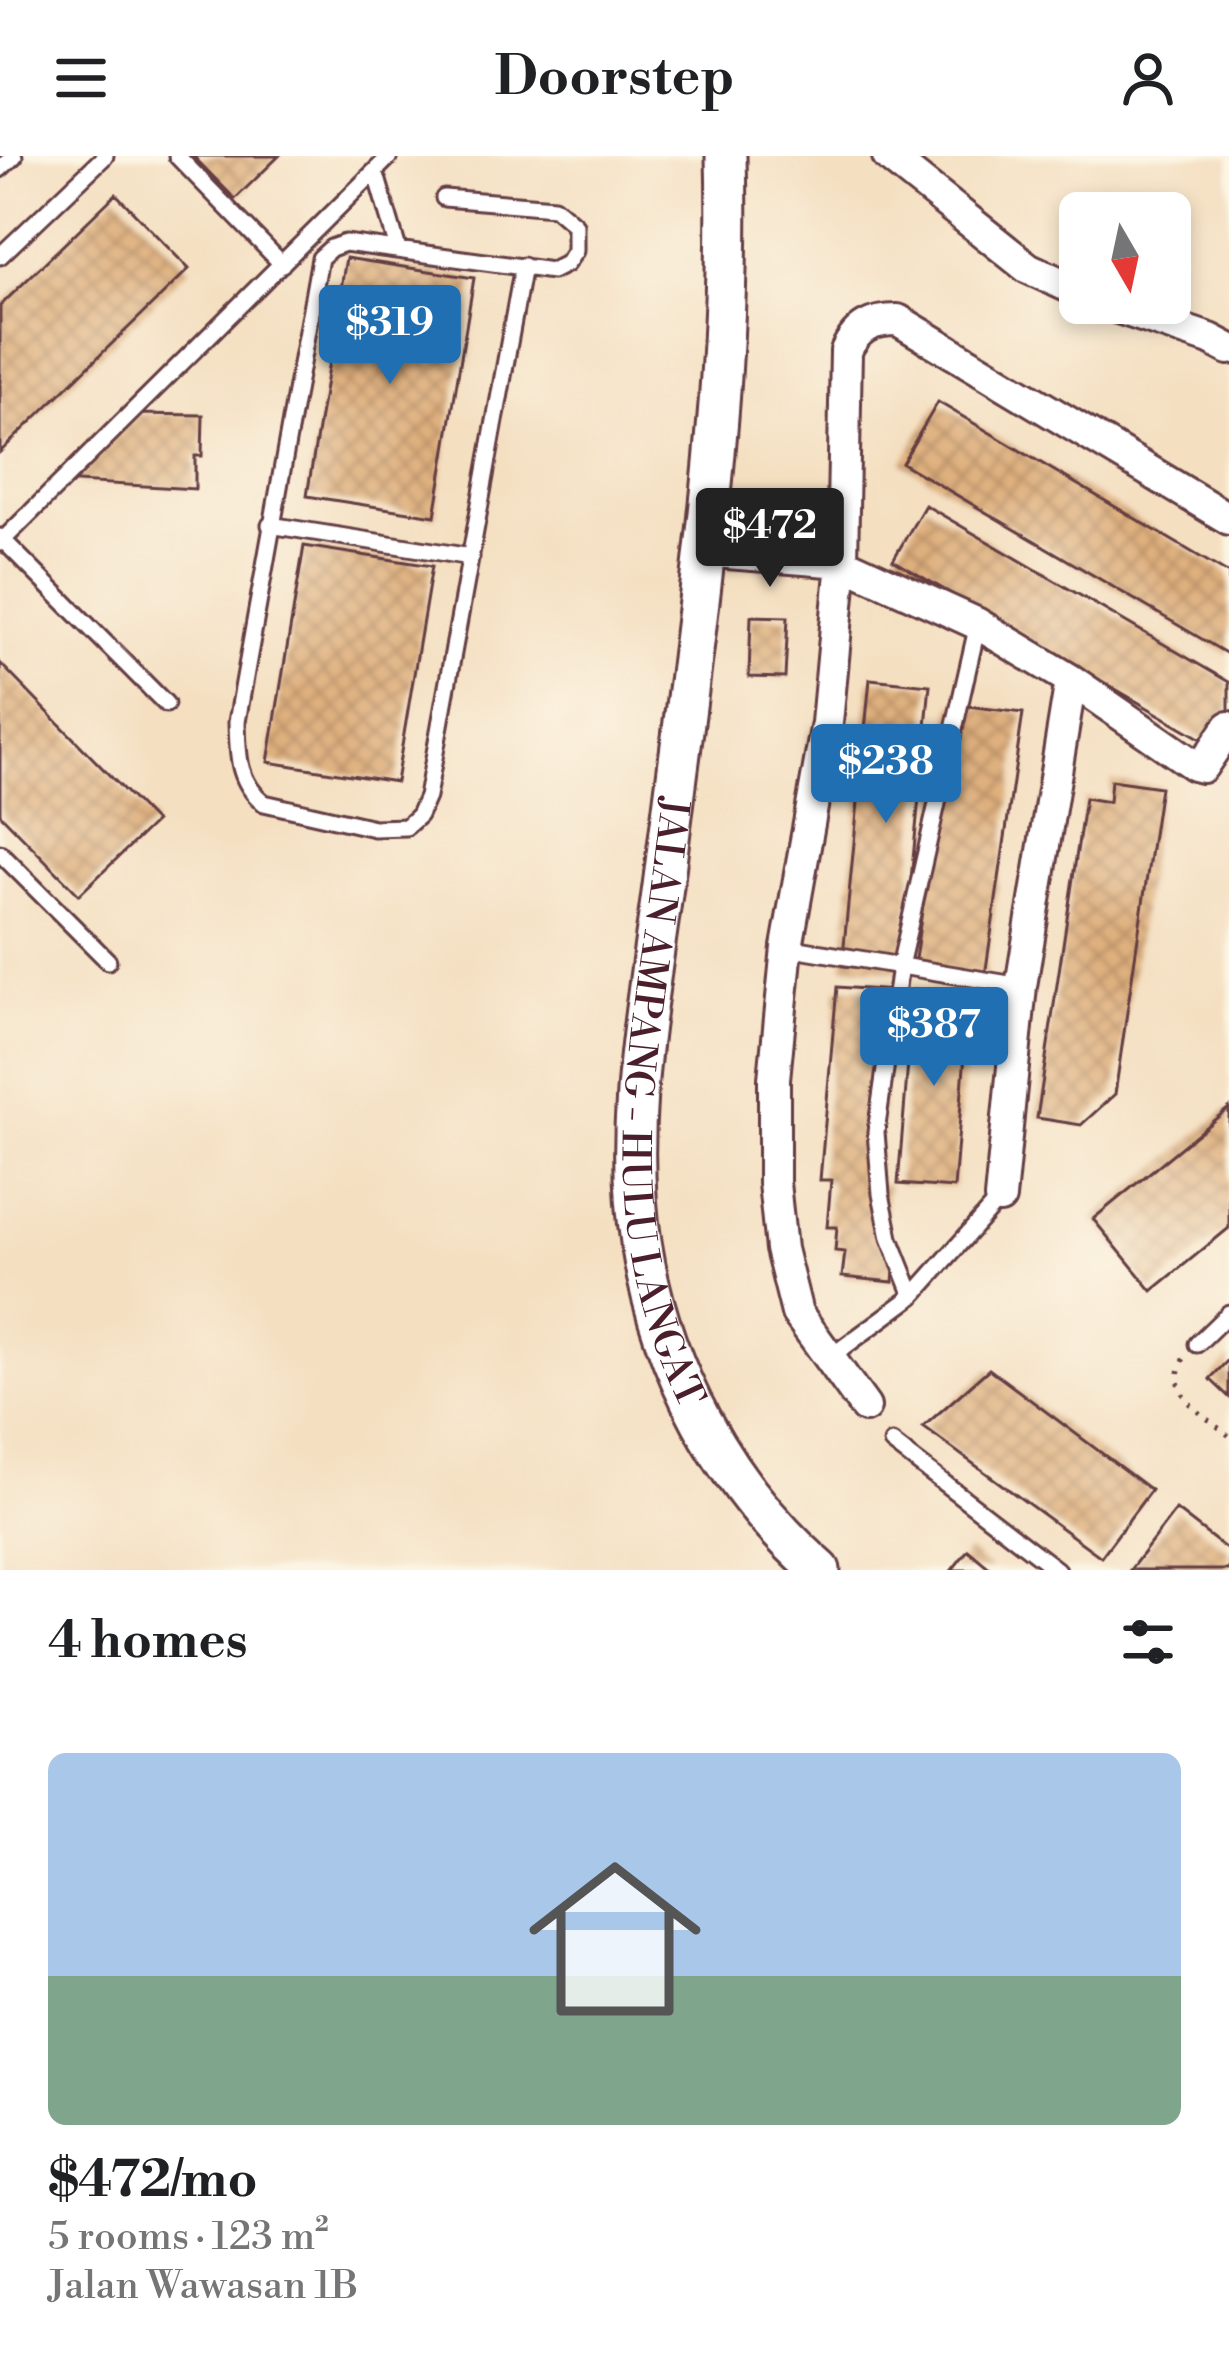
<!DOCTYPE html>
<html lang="en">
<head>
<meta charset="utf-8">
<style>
  :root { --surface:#fff; --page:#f2f2f2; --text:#202124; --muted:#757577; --accent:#1f6fb2 }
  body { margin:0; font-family:"Libre Bodoni",serif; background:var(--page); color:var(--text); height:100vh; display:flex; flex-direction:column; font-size:45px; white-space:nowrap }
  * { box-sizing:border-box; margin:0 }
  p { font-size:39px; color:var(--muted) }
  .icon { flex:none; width:66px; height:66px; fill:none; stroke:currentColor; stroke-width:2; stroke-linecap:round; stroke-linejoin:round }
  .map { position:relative; height:1414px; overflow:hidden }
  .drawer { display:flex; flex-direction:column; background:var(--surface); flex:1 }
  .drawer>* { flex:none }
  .needle { width:78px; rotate:171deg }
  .tools { position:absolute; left:1059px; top:36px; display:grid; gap:24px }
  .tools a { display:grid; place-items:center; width:132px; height:132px; border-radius:18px; background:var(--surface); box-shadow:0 6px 18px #0003; font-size:60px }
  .price { position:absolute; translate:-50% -102px; padding:0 27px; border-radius:12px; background:var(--accent); color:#fff; font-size:39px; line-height:78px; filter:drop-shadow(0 3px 6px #0008) }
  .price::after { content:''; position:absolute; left:50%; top:72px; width:36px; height:27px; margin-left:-18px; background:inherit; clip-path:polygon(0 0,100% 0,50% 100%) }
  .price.active { background:#222; color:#fff }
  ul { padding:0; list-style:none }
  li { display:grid; align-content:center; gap:24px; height:636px; padding:0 48px }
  li span { display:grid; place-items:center; height:372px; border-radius:18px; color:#555 }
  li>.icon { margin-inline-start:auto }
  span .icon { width:216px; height:216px; fill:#fffc; stroke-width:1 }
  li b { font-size:51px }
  h2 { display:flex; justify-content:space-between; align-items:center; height:144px; padding:0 48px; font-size:51px }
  header { display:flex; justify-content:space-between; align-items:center; height:156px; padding:0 48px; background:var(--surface); font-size:54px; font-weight:800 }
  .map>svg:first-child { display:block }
</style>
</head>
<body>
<header><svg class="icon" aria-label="menu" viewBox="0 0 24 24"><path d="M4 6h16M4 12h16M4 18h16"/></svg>Doorstep<svg class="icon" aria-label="person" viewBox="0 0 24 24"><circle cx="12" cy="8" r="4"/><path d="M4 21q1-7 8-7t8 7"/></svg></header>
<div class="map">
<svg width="1229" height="1414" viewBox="0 0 1229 1414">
  <defs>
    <pattern id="building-cross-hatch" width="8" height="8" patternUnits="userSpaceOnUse" patternTransform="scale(3)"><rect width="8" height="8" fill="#dfb07e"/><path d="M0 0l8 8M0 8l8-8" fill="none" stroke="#b78f67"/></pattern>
  </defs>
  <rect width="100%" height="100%" fill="#fcf5e5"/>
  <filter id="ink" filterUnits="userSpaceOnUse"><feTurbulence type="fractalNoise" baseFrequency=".00833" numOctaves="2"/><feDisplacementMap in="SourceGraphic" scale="24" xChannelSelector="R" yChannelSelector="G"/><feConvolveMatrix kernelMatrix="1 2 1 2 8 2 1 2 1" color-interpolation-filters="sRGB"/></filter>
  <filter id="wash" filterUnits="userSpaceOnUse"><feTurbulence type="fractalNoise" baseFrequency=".004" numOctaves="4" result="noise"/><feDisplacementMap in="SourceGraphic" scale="48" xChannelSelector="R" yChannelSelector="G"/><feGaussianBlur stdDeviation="2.7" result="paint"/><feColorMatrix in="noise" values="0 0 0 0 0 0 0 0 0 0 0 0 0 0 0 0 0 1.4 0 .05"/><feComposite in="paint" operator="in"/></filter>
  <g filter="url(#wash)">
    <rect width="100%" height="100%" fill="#f4dfc1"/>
    <g id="blocks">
      <path fill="url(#building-cross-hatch)" d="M193 0H279L235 43Z
        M116 38 189 113 0 296V150Z
        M346 102 474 122 435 360 307 340Z
        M938 246 1229 418V499L902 307Z
        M133 258 203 259 202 300H195V333L76 326 116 269Z
        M925 349 1229 526V556L1210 588 893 404Z
        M304 390 432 410 396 626 268 606Z
        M751 460 788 461 785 522 749 521Z
        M0 507 155 666 79 739 0 658Z
        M870 523 930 529 902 816 842 810Z
        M952 548 1023 557 985 820 914 810Z
        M1111 624 1160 631 1115 938 1081 969 1037 962 1085 642 1109 646Z
        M837 831 893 835 876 1028 888 1029 884 1075 895 1100 893 1126 842 1121 845 1096 835 1095 837 1071H827L831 1024H820Z
        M914 834 970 838 954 1032 898 1028Z
        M1229 952V1072L1152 1135 1093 1063Z
        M1229 1203V1241L1210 1223Z
        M989 1213 1151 1334 1101 1401 923 1271Z
        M1176 1354 1229 1395V1414H1130Z
        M968 1394 992 1414H952Z"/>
    </g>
  </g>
  <g filter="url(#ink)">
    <use href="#blocks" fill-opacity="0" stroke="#643c42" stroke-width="3"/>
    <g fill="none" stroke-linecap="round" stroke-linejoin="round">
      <g stroke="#643c42" stroke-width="21">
        <path id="service" d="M177 0 282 108
          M0 13 14 0
          M375 15 398 93
          M444 42 554 51 575 69V95L566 108 552 115 345 87 331 92 320 102 237 566C238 598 237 625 264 647L374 672 406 671 419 659 427 641 523 110
          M0 100 105 0
          M270 369 471 401
          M0 381 166 548
          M0 387 390 0
          M0 697 108 805
          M787 791 1021 830
          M913 1140 890 1082 881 1038 876 976 900 810 978 468
          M1197 1188 1229 1157
          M829 1202 913 1140 1000 1042
          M892 1287 1057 1414"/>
      </g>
      <g stroke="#643c42" stroke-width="36">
        <path id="minor" d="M888 0 1028 112 1080 136
          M1103 147 1210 183 1229 193
          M702 395 842 406 978 468 1071 524 1194 609 1202 611 1229 571
          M1000 1042 1021 830 1071 524
          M865 1251 797 1157 781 1093 774 1027V923L787 791 827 567 842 406 846 195C857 171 872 164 898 164L1229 363"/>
      </g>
      <g stroke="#643c42" stroke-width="45">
        <g id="tertiary">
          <path id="s1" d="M726 0C733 238 694 479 665 715 650 835 622 964 641 1086 660 1211 724 1331 820 1414"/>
        </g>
      </g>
      <path stroke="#643c42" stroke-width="4.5" stroke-dasharray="3 9" stroke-linecap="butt" d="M1184 1203C1163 1239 1205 1259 1229 1280"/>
      <use href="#service" stroke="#fff" stroke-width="15"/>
      <use href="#minor" stroke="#fff" stroke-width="30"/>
      <use href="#tertiary" stroke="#fff" stroke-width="39"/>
    </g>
  </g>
  <g text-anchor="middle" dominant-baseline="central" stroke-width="12" stroke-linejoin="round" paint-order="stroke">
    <g font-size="39" fill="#4a1f2b" stroke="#fcf5e5">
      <text stroke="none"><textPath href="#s1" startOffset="954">JALAN AMPANG - HULU LANGAT</textPath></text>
    </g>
  </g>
</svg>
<div class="tools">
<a><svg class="needle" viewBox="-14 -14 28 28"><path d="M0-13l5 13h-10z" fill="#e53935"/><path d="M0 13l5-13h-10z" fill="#757577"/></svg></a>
</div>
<b class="price" style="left:390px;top:231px">$319</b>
<b class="price active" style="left:770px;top:434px">$472</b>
<b class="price" style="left:886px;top:670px">$238</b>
<b class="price" style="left:934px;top:933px">$387</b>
</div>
<section class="drawer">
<h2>4 homes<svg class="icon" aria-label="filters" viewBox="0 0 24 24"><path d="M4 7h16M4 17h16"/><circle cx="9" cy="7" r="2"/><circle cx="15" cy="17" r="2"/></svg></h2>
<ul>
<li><span style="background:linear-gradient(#a9c7e8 60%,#7fa58c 0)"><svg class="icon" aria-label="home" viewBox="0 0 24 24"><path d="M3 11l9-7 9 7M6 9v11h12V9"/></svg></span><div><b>$472/mo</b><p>5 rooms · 123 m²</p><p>Jalan Wawasan 1B</p></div></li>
</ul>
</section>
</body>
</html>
